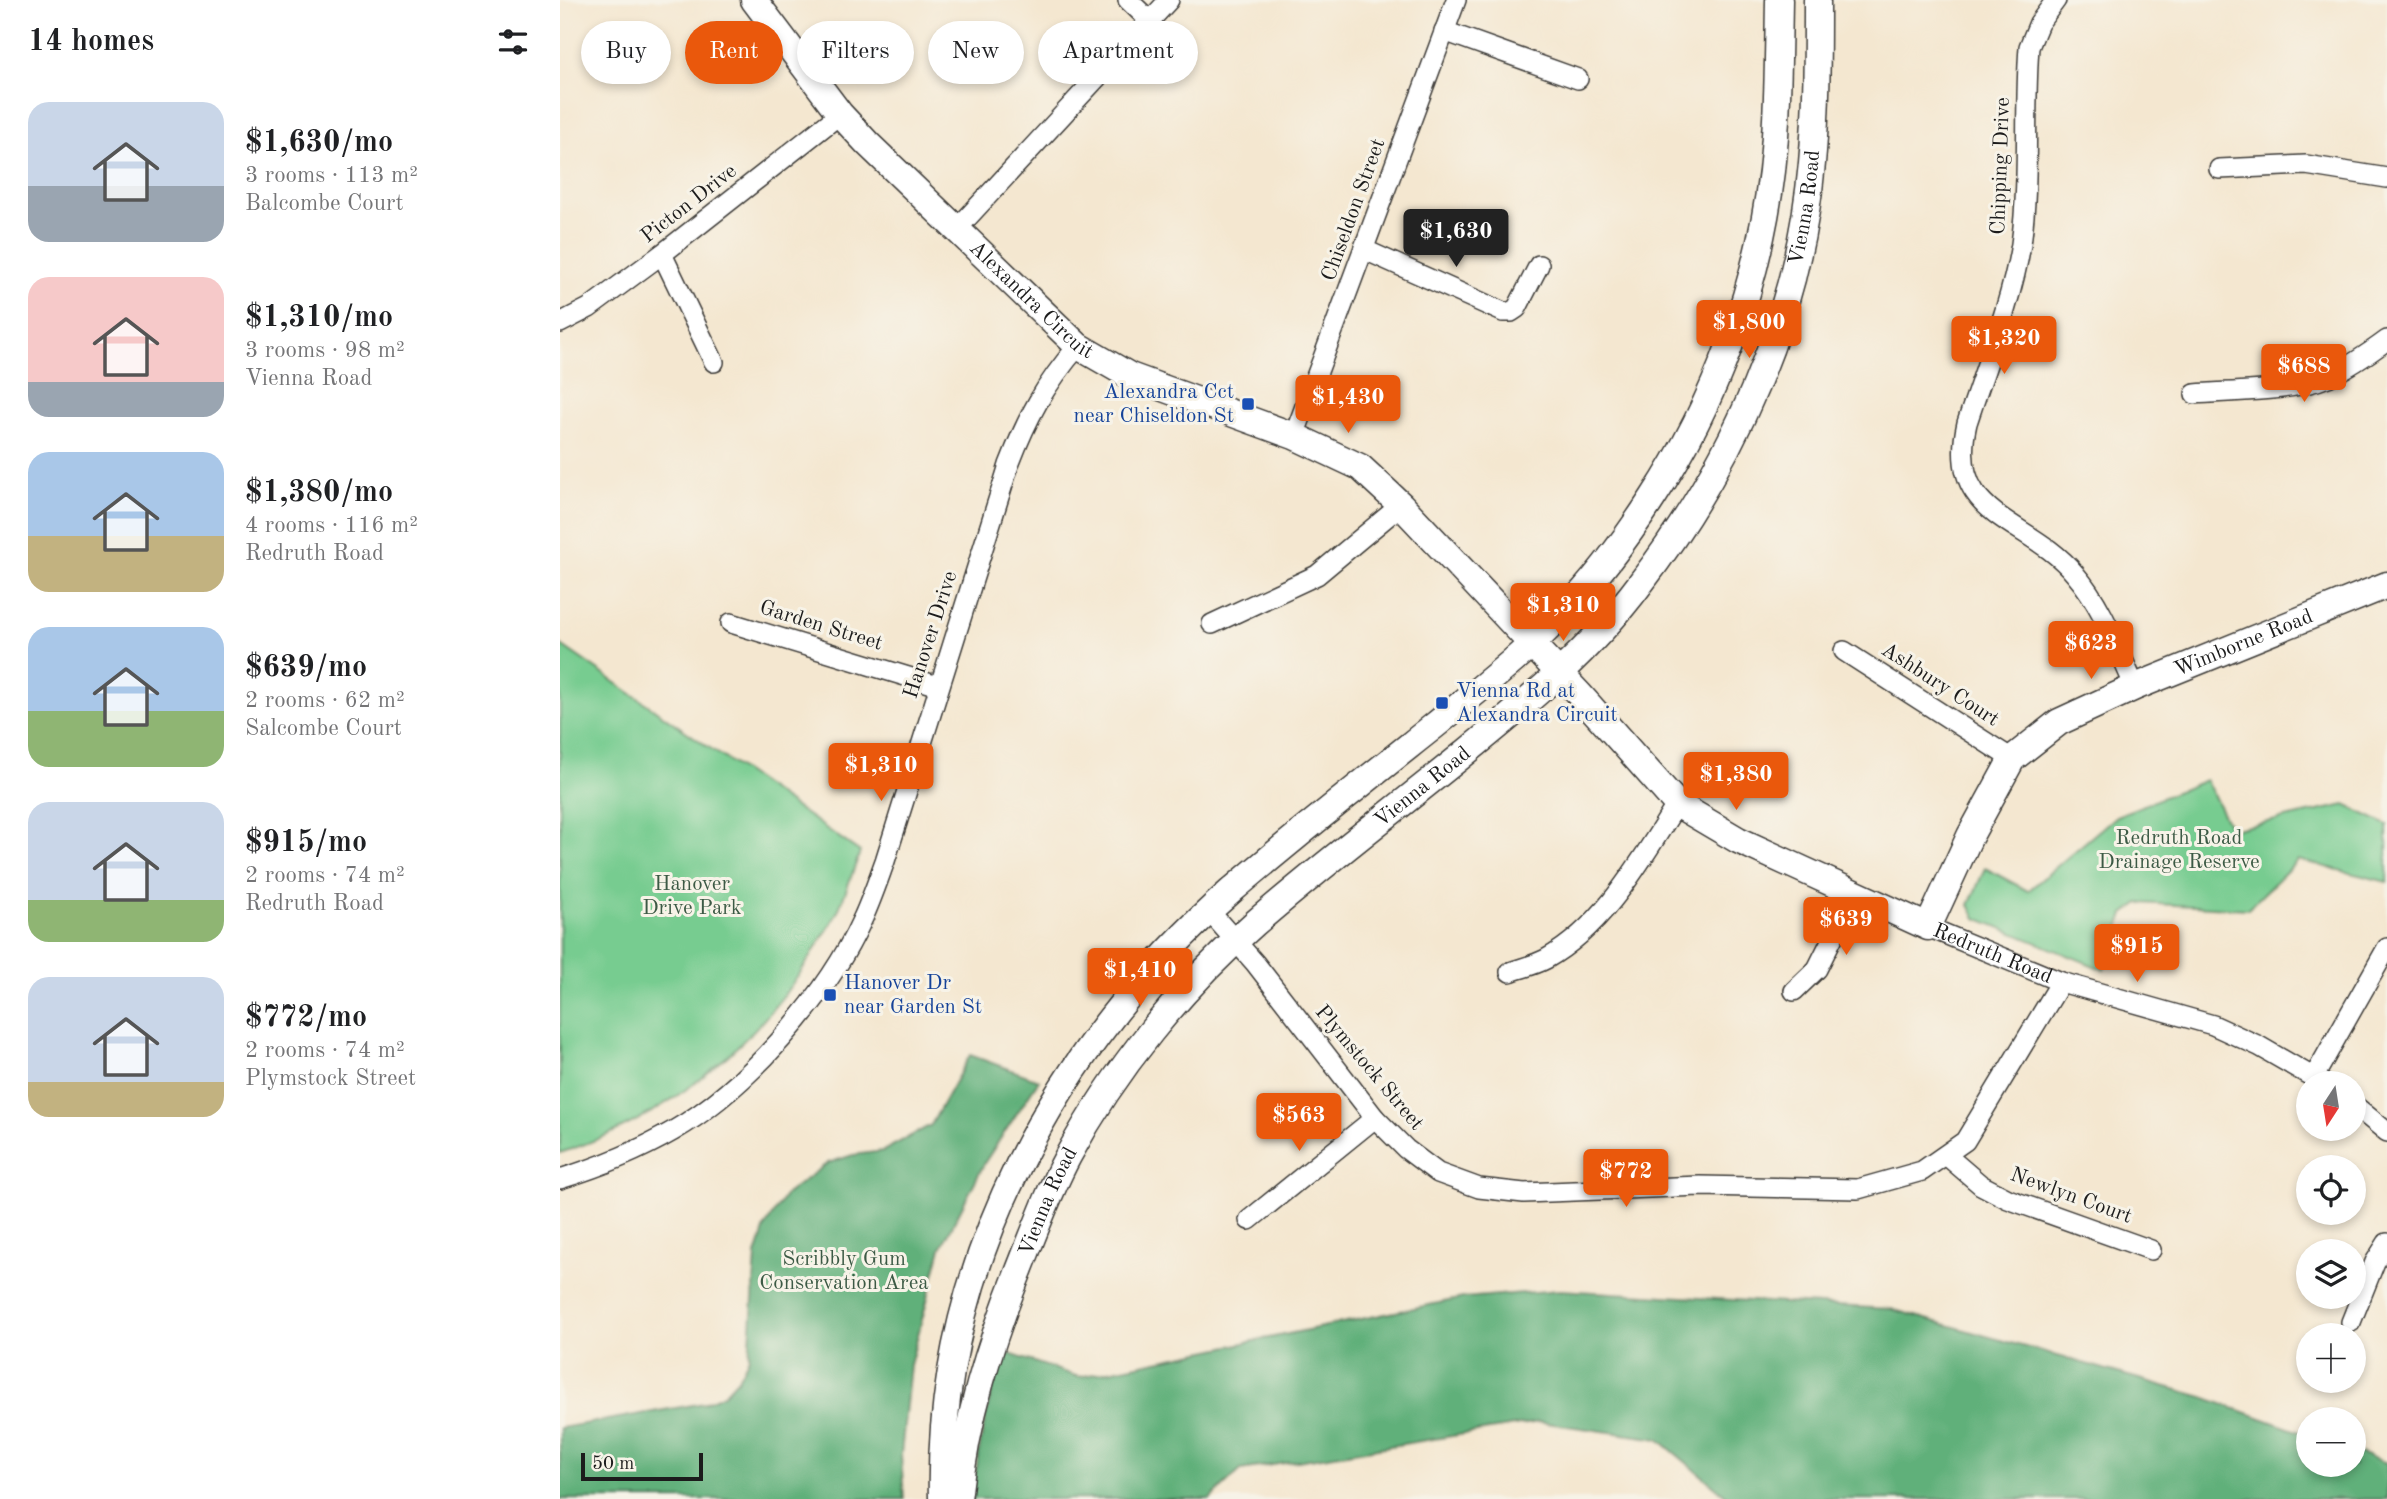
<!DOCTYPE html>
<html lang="en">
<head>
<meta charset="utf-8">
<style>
  :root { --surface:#fff; --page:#f2f2f2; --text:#202124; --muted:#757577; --accent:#ea580c }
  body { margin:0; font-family:"Old Standard TT",serif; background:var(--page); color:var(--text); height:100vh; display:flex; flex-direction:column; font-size:26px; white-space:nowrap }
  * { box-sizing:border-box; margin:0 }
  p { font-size:23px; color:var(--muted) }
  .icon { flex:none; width:38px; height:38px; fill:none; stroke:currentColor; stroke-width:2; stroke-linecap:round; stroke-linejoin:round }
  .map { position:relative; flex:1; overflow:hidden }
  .side { display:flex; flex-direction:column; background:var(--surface); width:560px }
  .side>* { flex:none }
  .top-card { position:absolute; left:21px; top:21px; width:665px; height:63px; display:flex; gap:14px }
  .needle { width:46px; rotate:192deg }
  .tools { position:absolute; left:1736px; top:1071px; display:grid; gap:14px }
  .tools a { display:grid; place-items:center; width:70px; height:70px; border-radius:50%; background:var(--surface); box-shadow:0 4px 10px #0003; font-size:35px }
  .scale { position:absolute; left:21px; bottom:18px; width:122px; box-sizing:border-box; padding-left:7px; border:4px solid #1c1c1c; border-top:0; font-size:19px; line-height:24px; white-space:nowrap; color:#1c1c1c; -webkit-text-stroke:5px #f7f3e8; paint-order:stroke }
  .price { position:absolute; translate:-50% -60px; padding:0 16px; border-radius:7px; background:var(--accent); color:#fff; font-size:23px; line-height:46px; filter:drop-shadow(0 2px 4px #0008) }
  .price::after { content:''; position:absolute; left:50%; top:42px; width:21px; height:16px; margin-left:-10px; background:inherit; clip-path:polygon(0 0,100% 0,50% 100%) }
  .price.current { background:#222; color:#fff }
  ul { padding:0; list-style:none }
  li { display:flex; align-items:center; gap:21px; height:175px; padding:0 28px }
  li span { display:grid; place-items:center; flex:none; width:196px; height:140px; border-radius:21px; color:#555 }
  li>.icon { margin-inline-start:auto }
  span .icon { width:84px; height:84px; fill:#fffc; stroke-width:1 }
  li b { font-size:30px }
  h2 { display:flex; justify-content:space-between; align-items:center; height:84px; padding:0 28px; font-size:30px }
  .pill { padding:0 24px; border-radius:32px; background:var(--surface); box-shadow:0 4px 10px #0003; font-size:24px; line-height:63px }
  .pill.current { background:var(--accent); color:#fff }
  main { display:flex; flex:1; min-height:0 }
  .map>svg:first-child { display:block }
</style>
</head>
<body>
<main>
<section class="side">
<h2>14 homes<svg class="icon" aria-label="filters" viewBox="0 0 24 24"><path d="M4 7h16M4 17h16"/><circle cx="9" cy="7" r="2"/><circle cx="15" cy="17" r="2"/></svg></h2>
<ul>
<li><span style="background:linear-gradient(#c9d6e8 60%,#9aa5b1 0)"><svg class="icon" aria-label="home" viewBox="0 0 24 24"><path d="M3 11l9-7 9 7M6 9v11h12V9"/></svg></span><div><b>$1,630/mo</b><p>3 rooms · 113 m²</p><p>Balcombe Court</p></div></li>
<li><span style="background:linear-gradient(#f6c9c9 75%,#9aa5b1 0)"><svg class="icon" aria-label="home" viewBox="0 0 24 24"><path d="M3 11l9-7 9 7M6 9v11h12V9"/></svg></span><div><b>$1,310/mo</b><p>3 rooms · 98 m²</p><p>Vienna Road</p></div></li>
<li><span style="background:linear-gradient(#a9c7e8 60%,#c2b280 0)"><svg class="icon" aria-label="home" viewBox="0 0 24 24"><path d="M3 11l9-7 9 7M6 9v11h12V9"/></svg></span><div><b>$1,380/mo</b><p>4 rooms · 116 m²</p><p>Redruth Road</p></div></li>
<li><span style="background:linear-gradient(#a9c7e8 60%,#8fb573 0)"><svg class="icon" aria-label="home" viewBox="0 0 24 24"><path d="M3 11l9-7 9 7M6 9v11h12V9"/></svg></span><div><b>$639/mo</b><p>2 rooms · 62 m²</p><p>Salcombe Court</p></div></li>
<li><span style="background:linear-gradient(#c9d6e8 70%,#8fb573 0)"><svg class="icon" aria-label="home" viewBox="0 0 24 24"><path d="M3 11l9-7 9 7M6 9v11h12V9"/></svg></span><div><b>$915/mo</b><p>2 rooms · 74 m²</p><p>Redruth Road</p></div></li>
<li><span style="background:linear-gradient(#c9d6e8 75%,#c2b280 0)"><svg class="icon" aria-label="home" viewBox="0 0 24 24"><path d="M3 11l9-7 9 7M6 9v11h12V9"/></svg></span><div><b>$772/mo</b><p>2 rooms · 74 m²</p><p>Plymstock Street</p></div></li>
</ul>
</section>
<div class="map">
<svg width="1827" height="1499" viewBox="0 0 1827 1499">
  <rect width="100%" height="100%" fill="#f7f3e8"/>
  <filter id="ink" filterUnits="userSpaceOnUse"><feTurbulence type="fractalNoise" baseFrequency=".0143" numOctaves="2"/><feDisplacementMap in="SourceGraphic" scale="14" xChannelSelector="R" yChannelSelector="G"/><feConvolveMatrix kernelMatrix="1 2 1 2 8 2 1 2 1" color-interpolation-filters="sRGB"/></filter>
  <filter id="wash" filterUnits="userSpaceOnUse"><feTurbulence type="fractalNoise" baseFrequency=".00686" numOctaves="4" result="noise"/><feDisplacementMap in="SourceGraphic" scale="28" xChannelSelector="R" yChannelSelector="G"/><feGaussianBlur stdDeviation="1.57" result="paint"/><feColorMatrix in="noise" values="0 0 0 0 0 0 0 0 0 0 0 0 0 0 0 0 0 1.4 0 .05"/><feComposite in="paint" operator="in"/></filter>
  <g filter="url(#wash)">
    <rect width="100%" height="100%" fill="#f4e7d0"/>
    <path fill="#77cc90" stroke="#4a7456" stroke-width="2" d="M0 644 300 852C293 872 286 892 278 911 272 924 263 936 256 948 199 1044 107 1119 0 1153Z
      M1646 780 1671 830 1785 805 1827 825V882L1738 860 1688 909 1579 903 1564 914 1544 970 1416 918 1409 905 1425 868 1468 891 1556 816Z"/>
    <path fill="#61b07a" stroke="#3e664b" stroke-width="2" d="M410 1055 479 1080 425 1162 381 1248 350 1365 341 1455 344 1499H0V1428L144 1403 164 1394 178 1379 189 1357 196 1255 205 1227 226 1194 268 1163 293 1155 323 1151 371 1125Z
      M1000 1290 1331 1309 1643 1397 1748 1435V1465H1794V1451L1827 1463V1499H1170L1098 1439 979 1422 681 1470 650 1499H412C418 1449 427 1400 444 1352L519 1377 903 1298Z"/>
  </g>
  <g filter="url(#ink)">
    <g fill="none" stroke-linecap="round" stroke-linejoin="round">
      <g stroke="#3c3a37" stroke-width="22">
        <g id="street">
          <path d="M568 0 590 21"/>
          <path d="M1496 0 1479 23 1469 47C1464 113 1470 179 1461 244 1451 305 1426 364 1407 423 1385 519 1468 517 1515 574 1543 606 1557 648 1575 687"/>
          <path d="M884 31 1018 79"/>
          <path d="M1659 169 1746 165 1827 178"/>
          <path d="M396 230 609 0"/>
          <path d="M805 250 943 312H951L957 308 979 265"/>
          <path d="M102 254 154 362"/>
          <path d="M0 323 29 308 102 254 280 114"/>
          <path d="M1635 394C1673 391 1733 392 1768 377 1789 367 1808 354 1827 340"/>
          <path d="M734 436 896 0"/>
          <path d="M171 623 378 686"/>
          <path d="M652 624 757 575 841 505"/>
          <path d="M1284 651 1452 759"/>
          <path d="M650 912 695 963 815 1118 846 1149 878 1173 919 1188 964 1193 1140 1186 1298 1189 1362 1171 1405 1141 1501 982"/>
          <path id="s1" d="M1368 927 1501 982 1653 1025 1699 1046 1763 1083"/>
          <path d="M950 972C961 968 975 965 986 959 1045 926 1081 860 1117 804"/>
          <path d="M1234 991 1257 969 1295 893"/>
          <path d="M1754 1077 1827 948"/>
          <path d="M1794 1105 1827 1132"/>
          <path d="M1386 1155 1421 1185 1448 1199 1591 1250"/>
          <path d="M0 1179C39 1167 77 1152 113 1131 186 1089 267 997 302 920 311 901 318 880 325 861L449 465C468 416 484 386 518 346"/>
          <path d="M689 1220 815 1118"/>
          <path d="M1791 1322 1815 1262 1827 1243"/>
        </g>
      </g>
      <g stroke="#3c3a37" stroke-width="29">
        <g id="secondary">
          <path id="s2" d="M194 0 280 114 308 144 518 346 570 376 734 436 800 467 841 505 1019 694 1117 804 1178 840 1368 927 1410 836 1452 759 1499 722 1575 687 1827 585"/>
          <path d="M382 1499C376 1265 497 1043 671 891 737 834 806 780 874 726 918 690 964 655 1003 613 1036 579 1066 539 1092 499 1156 402 1198 287 1212 171 1218 115 1218 57 1219 0"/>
          <path id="s3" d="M398 1499C406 1420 429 1346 458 1273 474 1233 488 1193 508 1156 555 1069 620 989 694 924 762 865 835 810 905 753 968 702 1031 650 1080 584 1174 461 1238 318 1252 163 1257 109 1257 54 1257 0"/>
        </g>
      </g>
      <use href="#street" stroke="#fff" stroke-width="19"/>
      <use href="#secondary" stroke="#fff" stroke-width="26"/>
    </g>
  </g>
  <g fill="#1a4fb4" stroke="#f7f3e8" stroke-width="2.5">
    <rect x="681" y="397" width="14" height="14" rx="3.5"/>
    <rect x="875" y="696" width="14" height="14" rx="3.5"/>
    <rect x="263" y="988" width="14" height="14" rx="3.5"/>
  </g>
  <g text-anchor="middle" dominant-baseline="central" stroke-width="6" stroke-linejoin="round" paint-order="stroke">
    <g font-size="21" fill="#1c1c1c" stroke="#f7f3e8">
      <text transform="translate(1441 166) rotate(-88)">Chipping Drive</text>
      <text transform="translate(129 204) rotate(-38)">Picton Drive</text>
      <text stroke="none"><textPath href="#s3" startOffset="1592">Vienna Road</textPath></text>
      <text transform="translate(794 210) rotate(-70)">Chiseldon Street</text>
      <text stroke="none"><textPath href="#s2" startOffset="410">Alexandra Circuit</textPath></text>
      <text transform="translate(261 626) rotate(17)">Garden Street</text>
      <text transform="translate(371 635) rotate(-72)">Hanover Drive</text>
      <text stroke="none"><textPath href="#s2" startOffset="1974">Wimborne Road</textPath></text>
      <text transform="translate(1380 685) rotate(33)">Ashbury Court</text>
      <text stroke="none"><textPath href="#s3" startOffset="878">Vienna Road</textPath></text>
      <text stroke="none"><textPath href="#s1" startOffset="70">Redruth Road</textPath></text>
      <text transform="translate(809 1068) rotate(50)">Plymstock Street</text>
      <text transform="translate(1511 1196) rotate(20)">Newlyn Court</text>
      <text stroke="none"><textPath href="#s3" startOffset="312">Vienna Road</textPath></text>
    </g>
    <g font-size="21" fill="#164399" stroke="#f7f3e8" text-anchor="start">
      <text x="674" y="392" text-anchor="end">Alexandra Cct<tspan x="674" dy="24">near Chiseldon St</tspan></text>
      <text x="896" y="691">Vienna Rd at<tspan x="896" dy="24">Alexandra Circuit</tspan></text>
      <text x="284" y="983">Hanover Dr<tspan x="284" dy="24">near Garden St</tspan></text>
    </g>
    <g font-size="21" fill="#3c5a45" stroke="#f7f3e8">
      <text x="1619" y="838">Redruth Road<tspan x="1619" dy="24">Drainage Reserve</tspan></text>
      <text x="132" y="884">Hanover<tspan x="132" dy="24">Drive Park</tspan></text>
      <text x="284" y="1259">Scribbly Gum<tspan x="284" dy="24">Conservation Area</tspan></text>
    </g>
  </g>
</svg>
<div class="tools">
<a><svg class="needle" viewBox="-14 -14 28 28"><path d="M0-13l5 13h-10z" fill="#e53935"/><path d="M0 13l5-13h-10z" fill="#757577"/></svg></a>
<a><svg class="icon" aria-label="locate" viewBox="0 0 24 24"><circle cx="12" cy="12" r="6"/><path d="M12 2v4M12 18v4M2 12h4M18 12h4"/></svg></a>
<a><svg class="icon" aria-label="layers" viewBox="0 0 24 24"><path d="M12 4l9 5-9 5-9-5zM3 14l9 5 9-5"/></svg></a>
<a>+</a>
<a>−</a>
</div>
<div class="scale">50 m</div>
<b class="price current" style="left:896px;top:269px">$1,630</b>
<b class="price" style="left:1189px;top:360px">$1,800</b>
<b class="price" style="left:1444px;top:376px">$1,320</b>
<b class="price" style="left:1744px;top:404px">$688</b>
<b class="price" style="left:788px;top:435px">$1,430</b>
<b class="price" style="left:1003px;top:643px">$1,310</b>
<b class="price" style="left:1531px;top:681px">$623</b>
<b class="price" style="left:321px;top:803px">$1,310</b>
<b class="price" style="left:1176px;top:812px">$1,380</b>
<b class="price" style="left:1286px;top:957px">$639</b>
<b class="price" style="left:1577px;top:984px">$915</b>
<b class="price" style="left:580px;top:1008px">$1,410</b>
<b class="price" style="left:739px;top:1153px">$563</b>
<b class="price" style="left:1066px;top:1209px">$772</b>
<div class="top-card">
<a class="pill">Buy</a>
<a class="pill current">Rent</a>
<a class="pill">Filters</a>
<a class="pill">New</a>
<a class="pill">Apartment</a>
</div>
</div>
</main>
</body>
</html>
